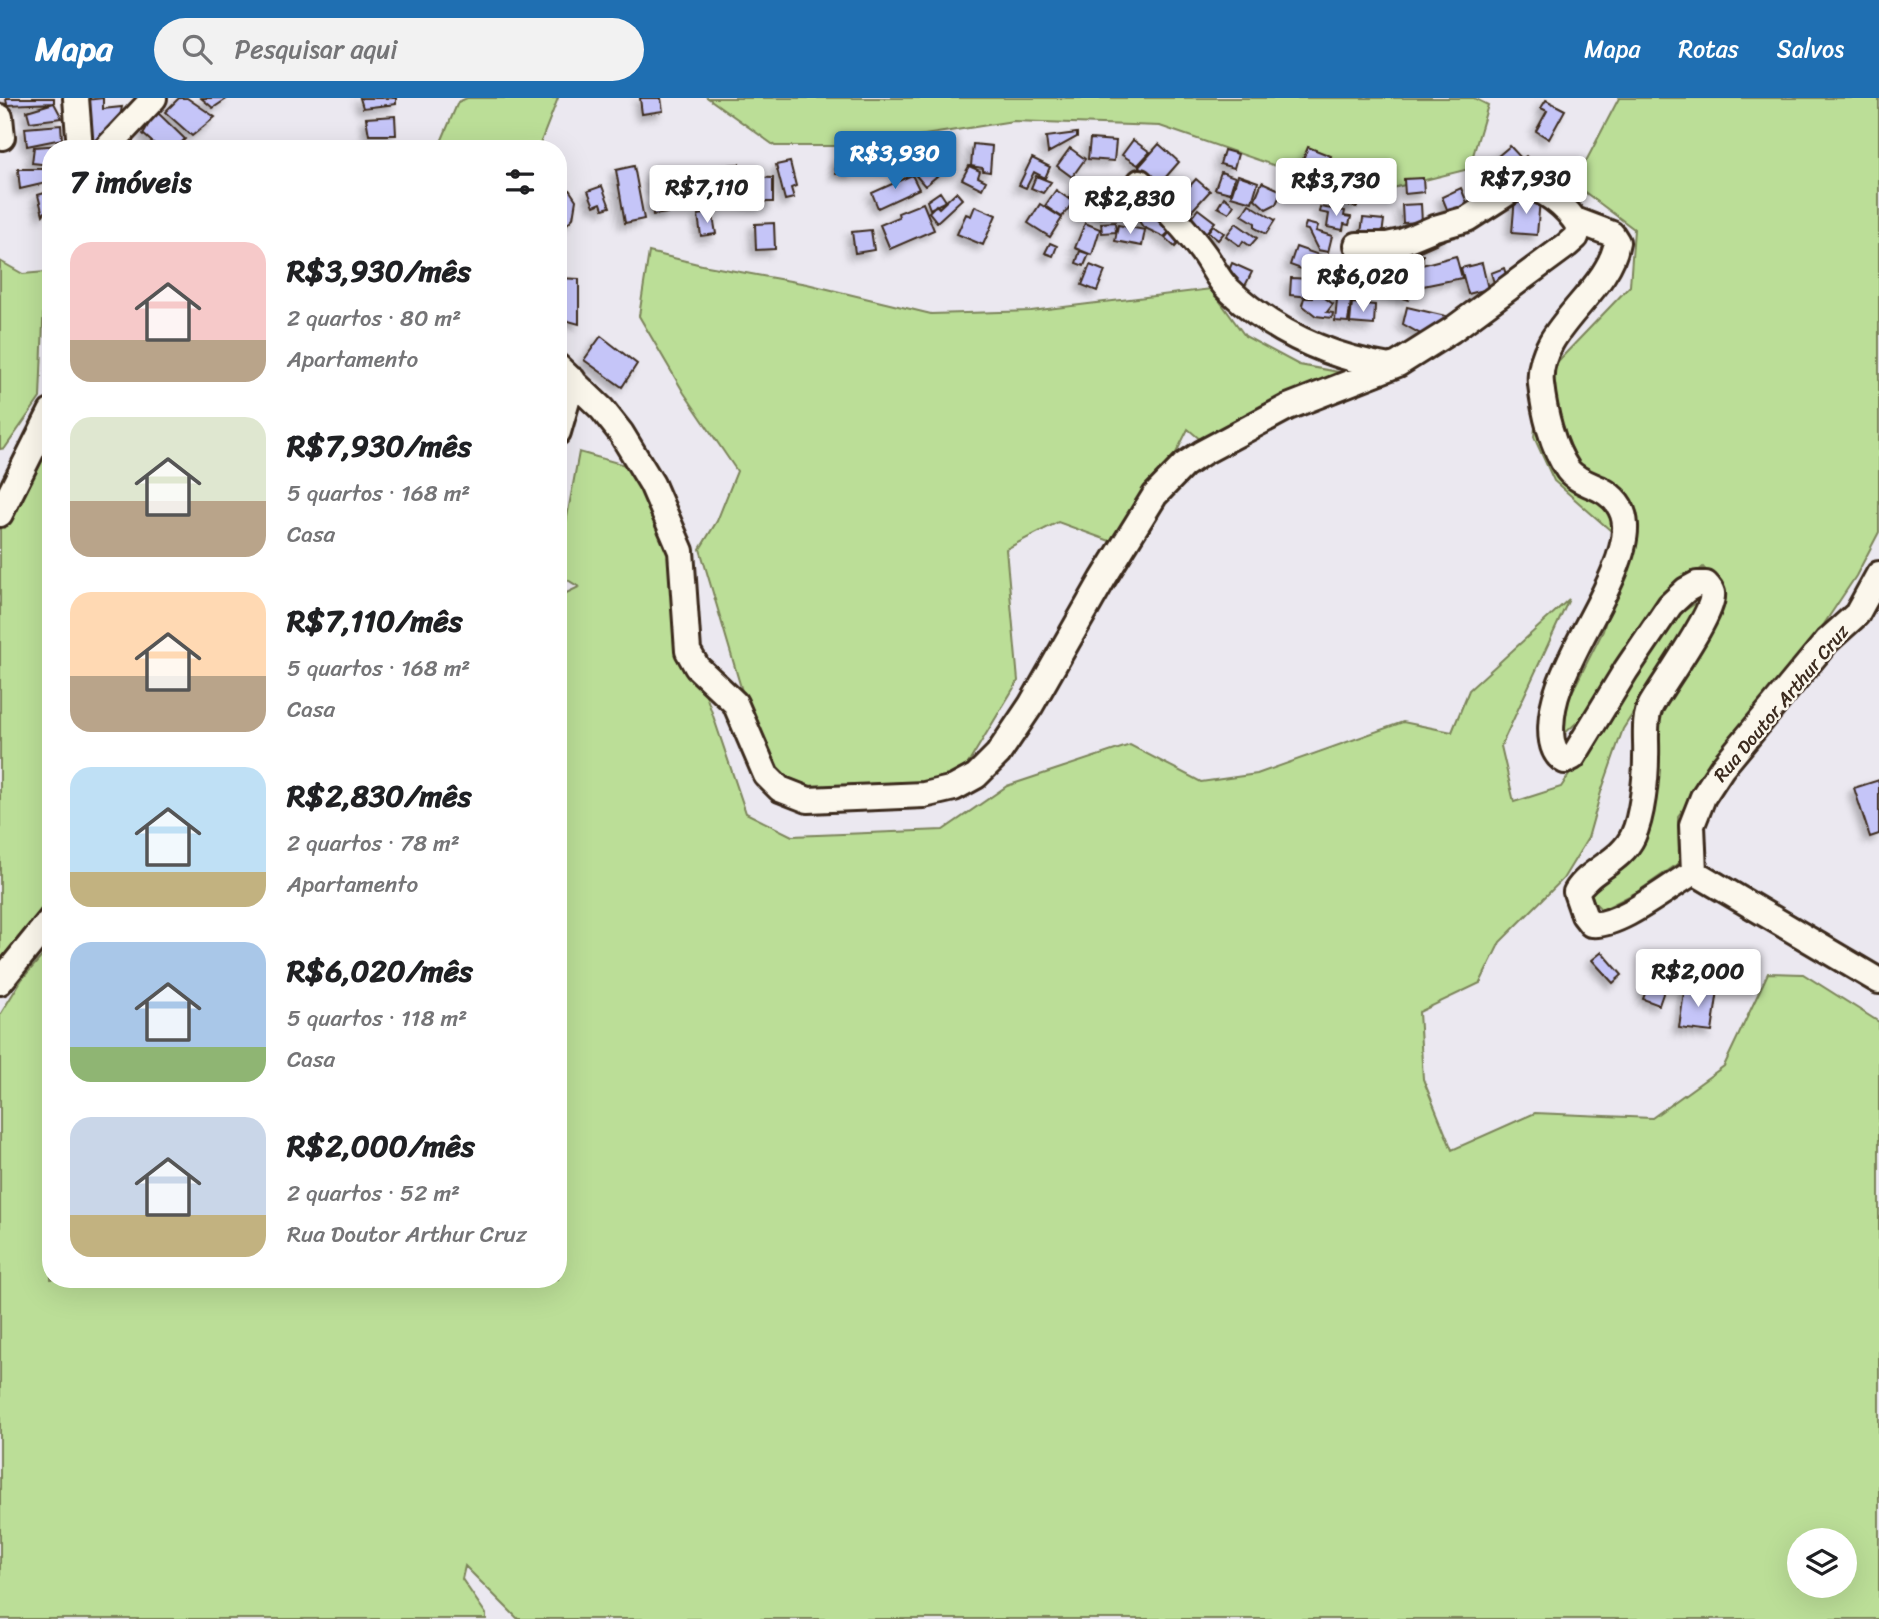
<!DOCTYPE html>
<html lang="pt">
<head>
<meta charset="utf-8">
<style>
  :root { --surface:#fff; --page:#f2f2f2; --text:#202124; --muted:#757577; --accent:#1f6fb2 }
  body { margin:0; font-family:Sriracha,sans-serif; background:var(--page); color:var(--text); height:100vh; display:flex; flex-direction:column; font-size:26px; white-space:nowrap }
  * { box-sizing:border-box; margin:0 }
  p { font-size:23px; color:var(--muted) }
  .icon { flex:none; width:38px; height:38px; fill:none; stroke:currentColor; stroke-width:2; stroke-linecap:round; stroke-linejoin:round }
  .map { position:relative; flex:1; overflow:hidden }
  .panel { position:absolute; left:42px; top:42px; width:525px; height:1148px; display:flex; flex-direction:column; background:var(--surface); border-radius:28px; box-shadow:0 7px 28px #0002 }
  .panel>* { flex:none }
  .buttons { position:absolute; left:1787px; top:1430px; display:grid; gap:14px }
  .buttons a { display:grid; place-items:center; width:70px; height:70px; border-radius:50%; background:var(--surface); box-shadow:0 7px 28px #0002; font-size:35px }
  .price { position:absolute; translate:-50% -60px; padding:0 16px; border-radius:7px; background:#fff; color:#222; font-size:23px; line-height:46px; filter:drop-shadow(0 2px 4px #0008) }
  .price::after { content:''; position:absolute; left:50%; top:42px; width:21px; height:16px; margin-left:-10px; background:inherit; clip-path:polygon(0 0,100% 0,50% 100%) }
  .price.active { background:var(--accent); color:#fff }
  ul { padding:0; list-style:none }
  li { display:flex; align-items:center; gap:21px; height:175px; padding:0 28px }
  li span { display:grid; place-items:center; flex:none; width:196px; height:140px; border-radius:21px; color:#555 }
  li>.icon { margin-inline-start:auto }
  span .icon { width:84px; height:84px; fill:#fffc; stroke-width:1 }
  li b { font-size:30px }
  h2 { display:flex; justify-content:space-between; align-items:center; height:84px; padding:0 28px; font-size:30px }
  header { display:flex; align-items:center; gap:42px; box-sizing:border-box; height:98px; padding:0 35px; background:var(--accent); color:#fff }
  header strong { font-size:33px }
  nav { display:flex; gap:38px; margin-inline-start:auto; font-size:24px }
  .search { width:490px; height:63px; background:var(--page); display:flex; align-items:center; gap:18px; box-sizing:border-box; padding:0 24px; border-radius:38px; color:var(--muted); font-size:26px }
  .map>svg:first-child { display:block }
</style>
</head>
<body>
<header>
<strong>Mapa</strong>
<div class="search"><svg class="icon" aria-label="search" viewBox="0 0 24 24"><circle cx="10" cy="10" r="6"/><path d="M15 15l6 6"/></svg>Pesquisar aqui</div>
<nav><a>Mapa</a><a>Rotas</a><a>Salvos</a></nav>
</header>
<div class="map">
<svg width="1879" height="1521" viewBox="0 0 1879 1521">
  <defs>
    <filter id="shadow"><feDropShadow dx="-5" dy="5" stdDeviation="3.5" flood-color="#0004"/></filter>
  </defs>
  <rect width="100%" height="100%" fill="#ebe8f0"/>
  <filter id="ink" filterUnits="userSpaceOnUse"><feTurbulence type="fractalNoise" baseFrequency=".0143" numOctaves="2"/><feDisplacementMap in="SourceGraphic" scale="14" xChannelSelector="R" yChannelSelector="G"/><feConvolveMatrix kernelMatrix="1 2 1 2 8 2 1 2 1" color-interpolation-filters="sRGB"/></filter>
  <g filter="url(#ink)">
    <path fill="#bbde97" stroke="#7b845a" stroke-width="2" fill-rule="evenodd" d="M467 0H558L538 51H438L458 4Z
      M708 0H1474L1488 7 1469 71 1381 93 1319 83 1160 28 1013 23 855 48H775Z
      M1619 0H1879V434L1856 478 1824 526 1678 718 1679 765 1637 794 1602 812 1594 804 1590 791 1640 752 1655 691 1661 613 1703 542 1726 494 1703 469 1665 499 1584 618 1564 636 1567 604 1603 533 1626 446 1554 383 1534 339 1540 282 1630 188 1634 131 1574 86Z
      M649 154 702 167 807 186 931 216 1031 213 1211 191 1245 238 1299 267 1367 279 1215 354 1188 331 1171 365 1118 446 1058 424 1006 451 1018 583 963 674 912 689H811L777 675 755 637 700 451 717 423 737 373 684 295 639 218Z
      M0 163 23 176 45 174 40 300 5 350 0 351Z
      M51 336V803L0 862V431Z
      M579 354 632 369 668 427 707 600 746 715 792 738 943 732 1007 688 1130 647 1201 684 1257 676 1403 624 1452 634 1469 592 1569 501 1501 648 1514 704 1561 689 1675 519 1699 503 1689 528 1623 631 1601 694 1588 740 1563 781 1500 844 1480 885 1419 914 1423 981 1452 1052 1535 1015 1652 1020 1724 968 1768 875 1803 876 1879 924V1521H518L465 1468 462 1481 486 1516V1521H0V917L22 881 51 848V1181H558V549L565 537 558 536V499L579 489 558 476V468ZM1799 1442H1844V1488H1799Z"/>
    <path fill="#c5c5f8" stroke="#3b2a1e" stroke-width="2" filter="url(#shadow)" d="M6 0H54V5L7 7Z
      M103 0V11L122 9 119 23 91 51 86 2Z
      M179 0H187L215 19 192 38 165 14Z
      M201 0H228L213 10Z
      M360 0H396V6L363 10Z
      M640 0H661L663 13 642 16Z
      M1546 2 1565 12 1549 41 1536 33 1547 13 1541 10Z
      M54 5 62 20 30 24 27 13Z
      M156 13 185 41 175 51H160L143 36Z
      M395 18 396 37H369L366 20Z
      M61 27 62 41 27 48 25 30Z
      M1077 35V39L1048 55 1046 39Z
      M1090 41 1116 43 1114 63 1088 61Z
      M1133 42 1150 54 1138 67 1122 57Z
      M358 43H390V51H360Z
      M906 43 909 65 883 69 880 47Z
      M973 46 992 48 990 74 983 73V70L971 68Z
      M1159 46 1179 64 1158 88 1137 71Z
      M62 47 61 51H51V67L32 65 34 49Z
      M1510 48 1522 61 1526 58 1535 68 1512 88 1491 64Z
      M1308 49 1331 58 1318 89 1295 80Z
      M942 50 954 64 925 88 913 74Z
      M1070 50 1085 61 1072 79 1057 68Z
      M1224 52 1238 56 1234 70 1220 66Z
      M852 60 854 74 836 76 835 62Z
      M1032 60 1050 69 1045 80 1034 74 1026 90 1019 87Z
      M1548 62 1561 70 1552 86 1538 78Z
      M790 64 796 88 791 90 794 100 785 102 776 67Z
      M739 66 741 81 747 82V94L730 96 728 67Z
      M634 68 644 121 625 125 616 72Z
      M969 68 980 73 978 79 986 83 982 91 962 81Z
      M18 71H44L46 85 20 91Z
      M1221 74 1235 79 1230 95 1215 91Z
      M694 75 696 98 678 99 676 77Z
      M665 76 666 93 652 94 651 77Z
      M912 77 919 91 878 110 872 95Z
      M1238 77 1258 84 1252 104 1231 98Z
      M1036 78 1051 84 1043 95 1031 90Z
      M747 79 773 80V104H747Z
      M1423 80 1424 94 1405 96 1404 81Z
      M558 81H562L576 102 573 120 558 135Z
      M1196 81 1210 93 1186 119 1173 107Z
      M1262 84 1282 93 1276 106 1266 111 1255 101Z
      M1081 87 1092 97 1079 109 1069 100Z
      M1342 87 1360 90 1357 109 1339 106Z
      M602 88 610 109 603 111 601 105 594 108 588 93Z
      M1118 90 1128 100 1136 93 1152 108 1140 121 1115 119Z
      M1461 90 1468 107 1449 116 1442 99Z
      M1056 92 1073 104 1062 119 1045 108Z
      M51 93V106L43 117 38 97Z
      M940 94 946 103 930 111 927 103Z
      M956 94 962 101 937 124 929 114 936 107 939 110Z
      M667 99 668 115 653 117 651 101Z
      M1224 99 1234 107 1229 115 1218 109Z
      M1515 99 1540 101 1537 137 1512 135Z
      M923 105 934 132 890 151 880 127 899 119 898 115Z
      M1111 105 1113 118 1100 120 1097 107Z
      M1159 105 1175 128 1164 139 1143 129 1139 123Z
      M1040 106 1062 120 1050 139 1028 125Z
      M1249 106 1275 122 1266 136 1255 130V125L1242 117Z
      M1421 106 1422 124 1403 125 1402 107Z
      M975 108 996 117 983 147 957 136 966 116 971 118Z
      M1320 109 1345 113 1344 118 1351 119 1349 127 1344 126 1343 132 1327 129 1329 116 1319 114Z
      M1198 111 1215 124 1200 142 1184 129Z
      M710 115V119L713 118 716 136 701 138 698 117Z
      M1363 120 1384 122 1381 145 1360 143Z
      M1115 124 1116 134 1102 135 1101 125Z
      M774 125 775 151 756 152 755 126Z
      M1085 125 1100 131 1092 157 1075 150Z
      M1236 125 1257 140 1250 148 1243 143 1240 148 1226 138Z
      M1306 125 1318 128 1316 133 1332 138 1328 154 1318 152 1308 132 1304 131Z
      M1118 127 1145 132 1142 148 1115 143Z
      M1213 127 1224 135 1218 142 1208 134Z
      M1175 128 1185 138 1175 149 1165 140Z
      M871 132 874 152 855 155 852 134Z
      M1443 133 1447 141 1418 154 1415 146Z
      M1050 145 1057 148 1053 158 1045 155Z
      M1359 148 1376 159V173L1358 172Z
      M1296 149 1322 158 1315 176 1290 167Z
      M1080 153 1089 156 1084 168 1076 165Z
      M1377 157H1423V164L1417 165 1418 176H1376Z
      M1456 158 1462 180 1423 188 1418 168Z
      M1232 165 1252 174 1244 190 1227 177Z
      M1482 165 1488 191 1468 196 1461 170Z
      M1090 167 1105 173 1097 193 1082 187Z
      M1504 170 1508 183 1495 188 1491 175Z
      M1366 178 1393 186 1390 197 1363 189Z
      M558 180 579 181V226L558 220Z
      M1291 180 1312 181 1310 199 1290 197Z
      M1395 185 1413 191 1408 202 1391 196Z
      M1313 191 1333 206 1327 214 1333 215 1332 220 1316 218 1302 207 1304 200H1313Z
      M1338 191 1357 192 1356 204 1351 203 1348 224 1335 223Z
      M1352 205 1375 207 1374 227 1350 225Z
      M1407 209 1450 219 1426 239 1403 226Z
      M601 238 637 266 622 289 584 262Z
      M1879 682V736L1870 739 1854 690Z
      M1602 854 1622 877 1613 885 1592 862Z
      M1649 885 1665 890 1659 907 1643 901Z
      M1685 887 1718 892 1712 934 1679 930Z"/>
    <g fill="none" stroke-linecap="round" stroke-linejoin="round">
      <g stroke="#3b2a1e" stroke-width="30">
        <path id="minor" d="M76 0 80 51
          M0 19 2 39
          M106 51 154 0
          M1140 84C1163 107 1185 130 1204 156 1212 167 1218 182 1228 191 1273 234 1329 259 1390 269
          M1575 122 1612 136 1617 144C1609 195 1535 231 1541 286 1544 313 1552 349 1568 372 1576 382 1589 386 1600 391 1635 409 1627 442 1614 474 1598 513 1573 549 1559 589 1552 608 1543 652 1565 663L1573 659 1626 572 1670 507 1686 492 1697 486H1706C1709 489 1711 491 1712 495 1716 513 1662 587 1651 607 1643 621 1647 643 1646 659 1646 681 1642 719 1633 738 1621 764 1590 771 1576 794L1584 817 1591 826C1618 830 1669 788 1694 774
          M558 269 602 311 621 335 652 386 681 453 688 553 697 569 735 605 766 677 780 691 808 702 924 697 954 690 976 678 998 656 1031 607 1103 481 1155 397 1184 367 1202 355 1288 309 1398 266 1452 232 1567 147 1576 139 1579 129C1568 110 1542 88 1520 87L1467 121 1435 130 1401 144 1387 147H1357
          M558 334 573 282
          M0 416 51 314
          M1879 476 1857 516 1827 543 1722 670 1703 699 1692 727 1694 774 1879 883
          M0 884 51 821"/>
      </g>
      <use href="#minor" stroke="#fbf7ec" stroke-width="24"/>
    </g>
  </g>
  <g text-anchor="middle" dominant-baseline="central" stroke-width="5" stroke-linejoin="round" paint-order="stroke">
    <g font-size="19" fill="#3b2a1e" stroke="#fbf7ec">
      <text transform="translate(1781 605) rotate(-50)">Rua Doutor Arthur Cruz</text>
    </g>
  </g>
</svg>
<div class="buttons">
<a><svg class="icon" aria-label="layers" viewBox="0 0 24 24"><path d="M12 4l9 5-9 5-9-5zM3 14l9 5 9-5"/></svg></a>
</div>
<b class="price active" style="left:895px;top:93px">R$3,930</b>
<b class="price" style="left:1526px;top:118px">R$7,930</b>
<b class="price" style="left:1336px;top:120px">R$3,730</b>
<b class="price" style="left:707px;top:127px">R$7,110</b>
<b class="price" style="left:1130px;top:138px">R$2,830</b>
<b class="price" style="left:1363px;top:216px">R$6,020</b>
<b class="price" style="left:1698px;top:911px">R$2,000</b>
<section class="panel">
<h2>7 imóveis<svg class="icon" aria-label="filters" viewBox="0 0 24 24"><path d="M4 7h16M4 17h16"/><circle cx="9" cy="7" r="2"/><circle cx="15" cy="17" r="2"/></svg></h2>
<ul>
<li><span style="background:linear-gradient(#f6c9c9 70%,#b9a48a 0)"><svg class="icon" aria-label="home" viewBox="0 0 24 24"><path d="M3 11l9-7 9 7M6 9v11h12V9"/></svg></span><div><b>R$3,930/mês</b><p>2 quartos · 80 m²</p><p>Apartamento</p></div></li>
<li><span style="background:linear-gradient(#dfe7d0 60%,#b9a48a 0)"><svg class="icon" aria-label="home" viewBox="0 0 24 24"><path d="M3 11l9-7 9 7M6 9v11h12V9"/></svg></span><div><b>R$7,930/mês</b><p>5 quartos · 168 m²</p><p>Casa</p></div></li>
<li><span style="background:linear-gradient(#ffd9b3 60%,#b9a48a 0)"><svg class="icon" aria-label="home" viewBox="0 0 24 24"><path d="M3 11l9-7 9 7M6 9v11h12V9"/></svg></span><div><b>R$7,110/mês</b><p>5 quartos · 168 m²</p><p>Casa</p></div></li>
<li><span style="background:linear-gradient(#bfe0f5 75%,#c2b280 0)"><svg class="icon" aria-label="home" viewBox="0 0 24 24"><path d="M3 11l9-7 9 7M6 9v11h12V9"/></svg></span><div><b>R$2,830/mês</b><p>2 quartos · 78 m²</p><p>Apartamento</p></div></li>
<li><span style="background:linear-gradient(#a9c7e8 75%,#8fb573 0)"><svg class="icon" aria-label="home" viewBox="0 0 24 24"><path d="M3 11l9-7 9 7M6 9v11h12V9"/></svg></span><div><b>R$6,020/mês</b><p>5 quartos · 118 m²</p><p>Casa</p></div></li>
<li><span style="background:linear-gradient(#c9d6e8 70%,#c2b280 0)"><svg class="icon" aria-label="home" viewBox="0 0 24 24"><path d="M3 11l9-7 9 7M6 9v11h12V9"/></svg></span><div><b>R$2,000/mês</b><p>2 quartos · 52 m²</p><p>Rua Doutor Arthur Cruz</p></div></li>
</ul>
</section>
</div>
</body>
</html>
